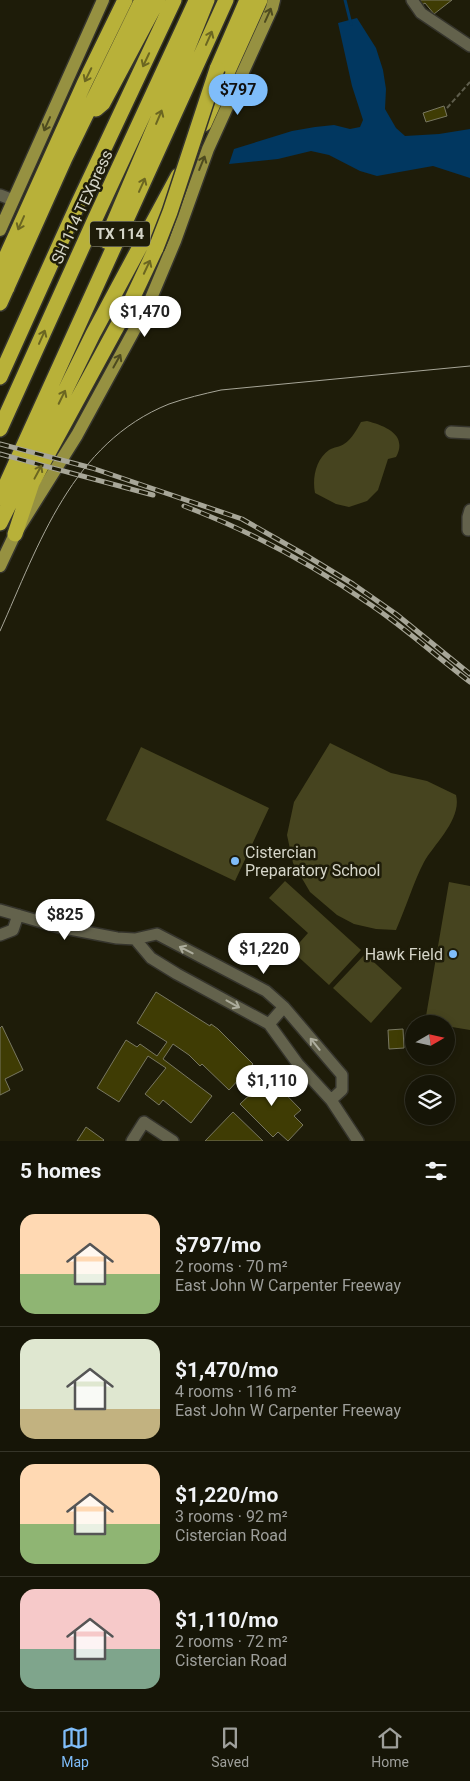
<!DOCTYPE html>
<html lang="en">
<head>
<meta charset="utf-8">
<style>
  :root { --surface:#161507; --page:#232215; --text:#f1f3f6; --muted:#9e9f9b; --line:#353428; --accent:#7fbdfa }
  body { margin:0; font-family:Roboto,sans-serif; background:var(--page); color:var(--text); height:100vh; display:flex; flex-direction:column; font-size:19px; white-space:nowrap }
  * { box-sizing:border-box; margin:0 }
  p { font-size:16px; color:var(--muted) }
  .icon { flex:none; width:28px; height:28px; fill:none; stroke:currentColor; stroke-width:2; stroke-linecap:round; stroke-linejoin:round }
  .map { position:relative; height:1141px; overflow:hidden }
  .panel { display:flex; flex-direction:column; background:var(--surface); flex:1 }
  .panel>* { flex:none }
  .needle { width:32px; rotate:81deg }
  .tools { position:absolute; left:405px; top:1015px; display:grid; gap:10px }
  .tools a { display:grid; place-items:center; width:50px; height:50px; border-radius:50%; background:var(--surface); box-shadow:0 2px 8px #0003,0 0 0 1px var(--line); font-size:25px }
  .price { position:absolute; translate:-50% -42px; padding:0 11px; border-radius:18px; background:#fff; color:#222; font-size:16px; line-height:32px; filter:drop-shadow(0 1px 2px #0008) }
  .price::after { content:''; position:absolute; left:50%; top:30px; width:15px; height:11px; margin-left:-8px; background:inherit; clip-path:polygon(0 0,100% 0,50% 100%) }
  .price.active { background:var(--accent); color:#111 }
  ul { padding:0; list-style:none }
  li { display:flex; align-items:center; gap:15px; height:125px; padding:0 20px }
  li+li { border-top:1px solid var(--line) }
  li span { display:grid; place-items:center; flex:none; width:140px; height:100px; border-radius:15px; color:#555 }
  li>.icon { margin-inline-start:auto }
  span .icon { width:60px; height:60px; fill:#fffc; stroke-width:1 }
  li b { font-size:21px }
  h2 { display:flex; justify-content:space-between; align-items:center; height:60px; padding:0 20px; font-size:21px }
  .tab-bar { display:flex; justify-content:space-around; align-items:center; height:70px; border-top:1px solid var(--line); background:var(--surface); font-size:14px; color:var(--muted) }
  .tab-bar a { display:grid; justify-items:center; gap:2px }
  .tab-bar .active { color:var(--accent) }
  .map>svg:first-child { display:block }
</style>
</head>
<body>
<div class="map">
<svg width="470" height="1141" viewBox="0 0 470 1141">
  <rect width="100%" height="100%" fill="#1e1c09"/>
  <path fill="#46441f" d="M367 421C386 426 408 435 396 457L388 459 378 490 367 501 349 507 336 504 315 493C312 478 316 459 329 450 334 447 340 447 344 444 352 439 357 429 361 422Z
    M330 743 391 773 427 781 456 795C462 819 435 843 424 862 414 881 405 910 396 930L376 929 354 924 337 915 310 892 293 863 287 835 294 802Z
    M141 747 269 808 235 881 106 820Z
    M285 881 361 950 329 985 292 951 308 933 269 898Z
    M449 882 470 886V1030L446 1026V1024L425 1022Z
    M365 954 402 988 371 1023 333 988Z"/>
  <path fill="#013760" d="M357 18 376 48 383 70 386 89 385 109 396 128 405 136 439 134 470 129V178L433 166 377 176 360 171 329 155 311 151 278 159 229 164 234 149 292 131 315 127 334 125 350 129 360 127 363 120 352 86 338 23Z"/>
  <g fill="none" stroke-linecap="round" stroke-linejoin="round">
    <path stroke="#013760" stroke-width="3" d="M345 0 351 24"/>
  </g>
  <path fill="#3f3c04" stroke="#787761" d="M418 0H452L434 14 425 3 422 5Z
    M444 106 447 116 426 122 423 113Z
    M156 992 210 1026 211 1024 218 1029 253 1064 229 1090 202 1064 200 1066 189 1055 173 1044 163 1059 212 1096 191 1123 163 1100 159 1105 145 1094 166 1068 148 1056 119 1102 97 1088 126 1040 137 1047 140 1044 157 1056 167 1042 137 1023Z
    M2 1026 23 1070 5 1079 10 1090 0 1095V1028Z
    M403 1029 404 1048 389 1049 388 1030Z
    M259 1067 301 1110 294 1116 303 1125 288 1141 278 1132 273 1137 240 1104 257 1088 248 1078Z
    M233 1112 263 1141H205Z
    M86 1127 104 1140 103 1141H77Z"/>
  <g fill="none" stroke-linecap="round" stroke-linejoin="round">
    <g stroke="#35342c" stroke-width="14">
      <path id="minor" d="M412 0 421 13 470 46
        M0 195 13 200
        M149 303 172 313
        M451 432 470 433
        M468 530V517L470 510
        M0 910 59 927 117 938 135 939 157 934 266 991 284 1007 342 1075V1090L331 1100
        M0 935 13 930 18 915
        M135 939 151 958 177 974 269 1024 298 1064 331 1100 358 1141
        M269 1024 284 1007
        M132 1141 144 1122 173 1141"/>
    </g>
    <g stroke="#35342c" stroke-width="15">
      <path id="major" d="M0 230 103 0
        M0 566 15 534 77 435 149 303 175 241 208 149 272 8 274 0"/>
    </g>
    <g stroke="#35342c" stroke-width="18">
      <path id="highway" d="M217 69 247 0
        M96 109 103 103 158 0
        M204 124 260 0
        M106 241 180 67 207 0
        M7 288 1 268 84 84 125 0
        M0 303 65 158 142 0
        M0 377 78 204 174 0
        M0 429 95 219 195 3
        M0 498 226 0
        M0 523 93 334 178 176
        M15 534 32 483 132 299 156 248"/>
    </g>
    <path stroke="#5e5d4c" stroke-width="2" stroke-dasharray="5 2.5" stroke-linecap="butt" d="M447 108 470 82"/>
    <use href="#minor" stroke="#63624c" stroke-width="11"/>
    <use href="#major" stroke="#969141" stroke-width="12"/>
    <use href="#highway" stroke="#b8b139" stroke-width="15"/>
    <path stroke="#a7a698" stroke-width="1" d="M0 631C39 544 72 443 169 404 186 398 203 394 221 390L470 366"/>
    <g stroke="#a7a698" stroke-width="5">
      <path id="rail" d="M0 444 92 468 242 519 307 556 353 584 396 614 470 674
        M0 454 153 495
        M184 506C250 531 313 565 371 605 405 628 437 657 470 682"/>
    </g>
    <use href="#rail" stroke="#1e1c09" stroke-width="3" stroke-dasharray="9" stroke-linecap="butt"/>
    <g stroke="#35342c" stroke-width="18" stroke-linecap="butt">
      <path id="highway-bridge" d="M156 248 170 212 217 69"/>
    </g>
    <use href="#highway-bridge" stroke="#b8b139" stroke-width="15"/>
  </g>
  <defs><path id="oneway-shaft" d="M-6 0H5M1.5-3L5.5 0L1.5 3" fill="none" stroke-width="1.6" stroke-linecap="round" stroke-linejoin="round" transform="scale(1.25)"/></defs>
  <g stroke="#4e4b1f">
    <use href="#oneway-shaft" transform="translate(268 15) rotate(-66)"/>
    <use href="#oneway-shaft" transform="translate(47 124) rotate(114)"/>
    <use href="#oneway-shaft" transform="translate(202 163) rotate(-68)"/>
    <use href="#oneway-shaft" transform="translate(117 361) rotate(-61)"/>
  </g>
  <g stroke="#6b6621">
    <use href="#oneway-shaft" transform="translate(209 38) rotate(-66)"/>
    <use href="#oneway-shaft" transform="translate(146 60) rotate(115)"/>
    <use href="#oneway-shaft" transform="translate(88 75) rotate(116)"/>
    <use href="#oneway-shaft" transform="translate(159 117) rotate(-67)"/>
    <use href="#oneway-shaft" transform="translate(142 185) rotate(-66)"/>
    <use href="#oneway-shaft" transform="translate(21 223) rotate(114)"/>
    <use href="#oneway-shaft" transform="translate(147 267) rotate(-65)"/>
    <use href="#oneway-shaft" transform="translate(42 337) rotate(-66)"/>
    <use href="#oneway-shaft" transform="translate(62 397) rotate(-64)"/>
    <use href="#oneway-shaft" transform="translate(38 472) rotate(-62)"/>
  </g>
  <g stroke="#adad9d">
    <use href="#oneway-shaft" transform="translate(186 950) rotate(-153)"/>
    <use href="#oneway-shaft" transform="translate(233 1004) rotate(29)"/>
    <use href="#oneway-shaft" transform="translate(315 1044) rotate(-129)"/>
  </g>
  <g fill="#7fbdfa" stroke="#1e1c09" stroke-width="2">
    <circle cx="235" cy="861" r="5"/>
    <circle cx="453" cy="954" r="5"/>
  </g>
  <g text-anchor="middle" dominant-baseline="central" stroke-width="5" stroke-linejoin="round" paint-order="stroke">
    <rect fill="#1e1c09" stroke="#9e9e8f" stroke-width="1" x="90" y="221.5" width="60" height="25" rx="4"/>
    <g font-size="15" font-weight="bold" fill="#d5d5c8">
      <text x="120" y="234">TX 114</text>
    </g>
    <g font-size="16" fill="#d5d5c8" stroke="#1e1c09">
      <text transform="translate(82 207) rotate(-65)">SH 114 TEXpress</text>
    </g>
    <g font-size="16" fill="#d5d5c8" stroke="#1e1c09" text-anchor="start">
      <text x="245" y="852">Cistercian<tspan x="245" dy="18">Preparatory School</tspan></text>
      <text x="443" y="954" text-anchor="end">Hawk Field</text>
    </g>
  </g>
</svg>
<div class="tools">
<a><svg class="needle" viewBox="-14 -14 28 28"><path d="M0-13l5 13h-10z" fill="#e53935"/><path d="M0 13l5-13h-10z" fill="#9e9f9b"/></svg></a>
<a><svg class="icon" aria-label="layers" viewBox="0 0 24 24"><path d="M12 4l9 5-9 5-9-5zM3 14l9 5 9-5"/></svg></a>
</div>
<b class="price active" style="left:238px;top:116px">$797</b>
<b class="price" style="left:145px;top:338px">$1,470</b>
<b class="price" style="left:65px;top:941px">$825</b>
<b class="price" style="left:264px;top:975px">$1,220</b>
<b class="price" style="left:272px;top:1107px">$1,110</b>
</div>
<section class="panel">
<h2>5 homes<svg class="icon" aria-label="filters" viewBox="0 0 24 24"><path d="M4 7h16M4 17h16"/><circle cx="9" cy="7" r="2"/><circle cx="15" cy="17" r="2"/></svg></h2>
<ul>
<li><span style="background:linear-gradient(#ffd9b3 60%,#8fb573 0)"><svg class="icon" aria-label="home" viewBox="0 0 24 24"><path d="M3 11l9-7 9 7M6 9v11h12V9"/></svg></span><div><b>$797/mo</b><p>2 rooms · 70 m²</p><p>East John W Carpenter Freeway</p></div></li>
<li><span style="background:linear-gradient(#dfe7d0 70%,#c2b280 0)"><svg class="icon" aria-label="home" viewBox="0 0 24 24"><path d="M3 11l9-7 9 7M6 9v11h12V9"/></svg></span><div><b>$1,470/mo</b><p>4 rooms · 116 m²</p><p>East John W Carpenter Freeway</p></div></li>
<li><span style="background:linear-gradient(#ffd9b3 60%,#8fb573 0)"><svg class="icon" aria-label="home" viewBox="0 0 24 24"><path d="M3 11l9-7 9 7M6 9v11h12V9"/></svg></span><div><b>$1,220/mo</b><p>3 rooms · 92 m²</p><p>Cistercian Road</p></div></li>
<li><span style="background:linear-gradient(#f6c9c9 60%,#7fa58c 0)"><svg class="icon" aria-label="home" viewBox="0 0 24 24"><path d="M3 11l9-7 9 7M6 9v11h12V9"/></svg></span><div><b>$1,110/mo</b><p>2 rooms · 72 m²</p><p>Cistercian Road</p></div></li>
</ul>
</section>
<nav class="tab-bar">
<a class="active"><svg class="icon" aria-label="map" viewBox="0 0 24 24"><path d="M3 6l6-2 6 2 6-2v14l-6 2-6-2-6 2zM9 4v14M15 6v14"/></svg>Map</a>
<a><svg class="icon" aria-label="saved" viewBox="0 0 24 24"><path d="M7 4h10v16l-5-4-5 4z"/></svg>Saved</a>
<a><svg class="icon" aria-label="home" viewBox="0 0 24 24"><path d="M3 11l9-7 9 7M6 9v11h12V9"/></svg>Home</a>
</nav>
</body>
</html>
